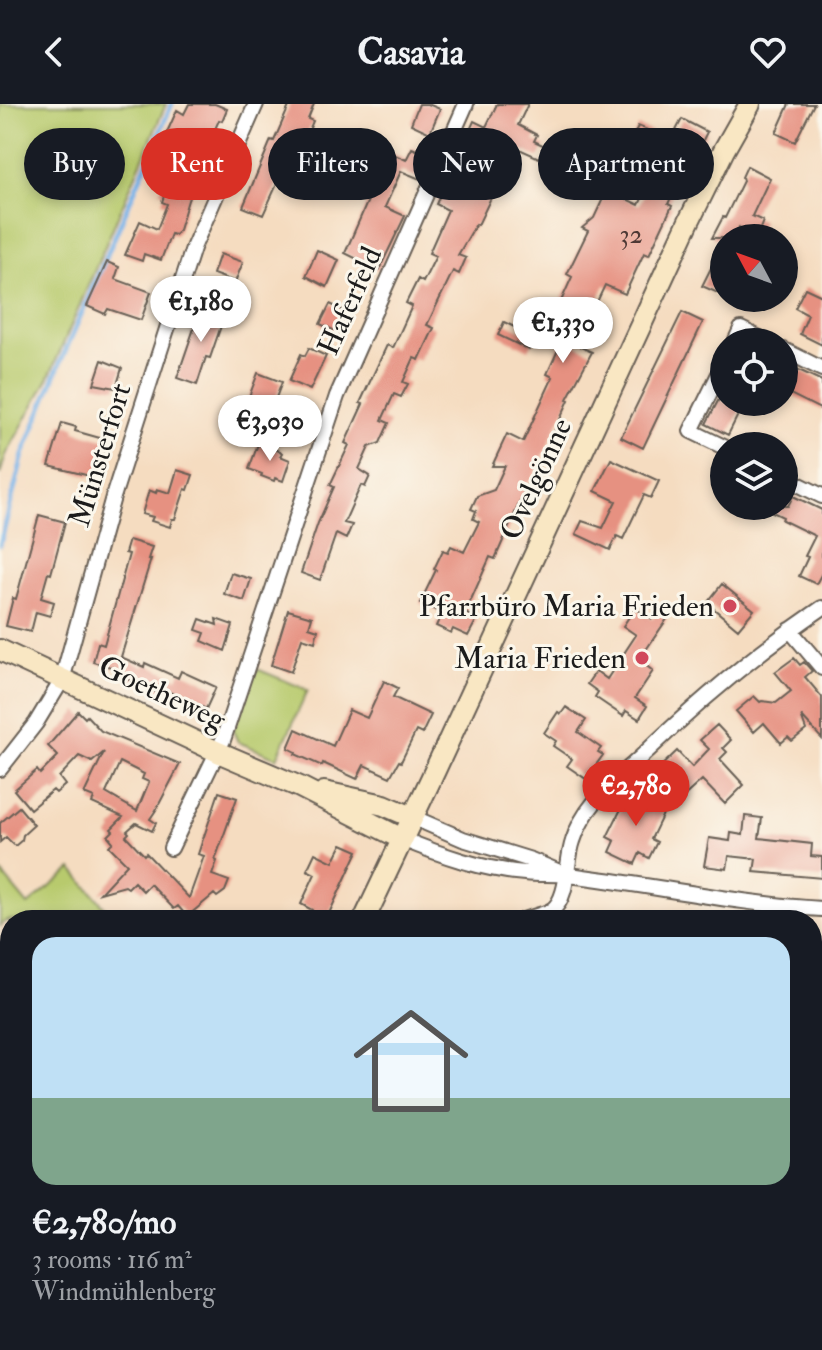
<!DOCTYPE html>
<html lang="en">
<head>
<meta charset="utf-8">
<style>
  :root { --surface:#171b24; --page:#20242c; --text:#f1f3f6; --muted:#9ea1a6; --line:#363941; --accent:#d93025 }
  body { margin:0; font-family:"IM FELL Double Pica",serif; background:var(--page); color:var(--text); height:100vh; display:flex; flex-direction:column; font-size:30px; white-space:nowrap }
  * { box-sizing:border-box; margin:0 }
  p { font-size:26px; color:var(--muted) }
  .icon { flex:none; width:44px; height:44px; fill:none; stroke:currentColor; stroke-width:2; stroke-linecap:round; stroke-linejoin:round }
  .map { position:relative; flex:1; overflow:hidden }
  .panel { position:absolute; left:0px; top:806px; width:822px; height:440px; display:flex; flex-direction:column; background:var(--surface); border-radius:32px 32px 0 0; box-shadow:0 4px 12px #0003 }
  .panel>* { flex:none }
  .hud { position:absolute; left:24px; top:24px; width:774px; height:72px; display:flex; gap:16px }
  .needle { width:52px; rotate:311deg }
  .controls { position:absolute; left:710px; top:120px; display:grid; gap:16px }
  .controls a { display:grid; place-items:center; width:88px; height:88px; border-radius:50%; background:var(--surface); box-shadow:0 4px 12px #0003; font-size:40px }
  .price { position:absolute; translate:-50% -68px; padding:0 18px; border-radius:28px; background:#fff; color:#222; font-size:26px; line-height:52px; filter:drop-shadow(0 2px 4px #0008) }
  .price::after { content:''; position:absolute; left:50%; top:48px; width:24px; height:18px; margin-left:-12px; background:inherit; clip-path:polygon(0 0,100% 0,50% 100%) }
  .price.active { background:var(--accent); color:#fff }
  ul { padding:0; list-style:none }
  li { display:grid; align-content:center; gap:16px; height:424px; padding:0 32px }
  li+li { border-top:2px solid var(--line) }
  li span { display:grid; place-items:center; height:248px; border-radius:24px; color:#555 }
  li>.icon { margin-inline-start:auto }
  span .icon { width:144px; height:144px; fill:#fffc; stroke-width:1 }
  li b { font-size:34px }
  .chip { padding:0 28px; border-radius:36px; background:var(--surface); box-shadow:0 4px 12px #0003; font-size:28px; line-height:72px }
  .chip.active { background:var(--accent); color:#fff }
  header { display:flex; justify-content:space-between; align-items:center; height:104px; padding:0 32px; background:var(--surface); font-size:36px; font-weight:800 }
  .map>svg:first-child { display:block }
</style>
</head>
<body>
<header><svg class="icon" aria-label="back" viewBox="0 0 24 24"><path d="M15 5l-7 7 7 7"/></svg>Casavia<svg class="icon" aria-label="heart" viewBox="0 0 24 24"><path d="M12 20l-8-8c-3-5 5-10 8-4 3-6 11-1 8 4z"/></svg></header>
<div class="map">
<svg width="822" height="1246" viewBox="0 0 822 1246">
  <rect width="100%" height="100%" fill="#fbf7ec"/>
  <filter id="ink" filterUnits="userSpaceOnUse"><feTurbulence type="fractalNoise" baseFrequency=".0125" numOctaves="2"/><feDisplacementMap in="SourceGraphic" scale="16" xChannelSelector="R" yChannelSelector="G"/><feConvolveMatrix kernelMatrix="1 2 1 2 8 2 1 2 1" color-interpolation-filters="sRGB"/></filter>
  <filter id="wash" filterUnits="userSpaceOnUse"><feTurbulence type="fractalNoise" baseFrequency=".006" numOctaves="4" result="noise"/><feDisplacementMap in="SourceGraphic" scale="32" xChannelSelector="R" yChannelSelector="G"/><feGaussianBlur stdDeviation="1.8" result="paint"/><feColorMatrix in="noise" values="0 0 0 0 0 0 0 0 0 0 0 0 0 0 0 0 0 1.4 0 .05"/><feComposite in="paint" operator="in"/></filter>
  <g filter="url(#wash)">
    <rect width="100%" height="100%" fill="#f5dcc0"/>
    <path fill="#b8ca6d" stroke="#6a7344" stroke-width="2" d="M0 0H166L49 273 6 351 0 371Z
      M257 565 308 586 277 654 238 638 233 627Z
      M72 765 116 816H10V819L7 816 0 822V767L28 801Z"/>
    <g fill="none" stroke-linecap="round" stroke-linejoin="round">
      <path stroke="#76b0e7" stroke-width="5" d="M0 441 23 351 58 264 172 0"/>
    </g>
    <g id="blocks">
      <path fill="#e69181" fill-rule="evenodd" d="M189 0H215L227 5 222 17 219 16 208 41 212 43 188 96 179 126 175 131 171 130 161 156 144 150 142 157 125 151 140 117 157 125 167 100 162 98 165 89 160 87 165 77 173 74 180 55 159 46 177 6 184 10Z
        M290 0H314L308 15 313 17 299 50 292 47 263 111 243 103 271 36 274 37Z
        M419 0H428L440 5 430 29 411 20Z
        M497 0H528L518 21 537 31 534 37 545 42 539 54 515 43 478 121 476 120 458 151 466 154 459 170 453 167 427 221 434 224 419 256 414 254 403 278 408 280 401 293 394 290 382 316 389 319 380 339 369 343 359 365 370 372 365 383 361 381 344 419 352 421 346 435 336 430 320 476 301 469 318 419 334 383 330 381 349 341 345 339 363 300 360 299 387 241 393 244 412 202 406 199 418 175 423 178 436 152 429 149 448 106 436 100 474 17 486 23Z
        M789 0H814L795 38 776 29Z
        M682 15 707 28 699 44 695 41 668 100 672 102 649 151 644 149 625 190 605 181 595 202 599 204 591 221 587 219 576 241 592 248 567 295 569 296 531 378 529 377 495 455 490 453 465 509 477 515 468 532 453 525 451 529 436 522 442 509 420 499 436 466 434 465 443 446 448 448 451 442 464 448 479 418 473 415 476 407 471 405 477 392 494 386 505 362H492L507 330 523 338 553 273 547 270 569 222 557 216 561 207 557 206 572 173 567 170 588 127 582 124 594 114 607 86 639 101 660 56 650 51 653 44 632 35 638 22 671 36Z
        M412 44 431 52 420 75 401 67 385 103 405 112 379 166 345 149 389 48 406 56Z
        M747 62 770 74 752 112 763 117 757 132 739 123 734 134H712L723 113 725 114 743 77 742 73Z
        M724 138V177L718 189 702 182Z
        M317 146 339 156 327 183 306 172Z
        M220 150 243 158 235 178 213 170Z
        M107 158 119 163 115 175 151 188 141 216 108 205 105 210 87 202Z
        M805 184 822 192V241L800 230 808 211 795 204Z
        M330 200 349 209 340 229 320 220Z
        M202 201 225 210 210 254 206 253 197 281 177 274Z
        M682 208 703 218 643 344 621 333Z
        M504 218 535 233 529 246 498 231Z
        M309 244 326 252 310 286 289 277 301 250 305 252Z
        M102 256 122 264 116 284 94 280Z
        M784 259 822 277V306L784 287Z
        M258 269 282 278 264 325 273 327 269 341 249 335 251 329 245 327 253 301 247 298Z
        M719 295 741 305 728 331 706 320Z
        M62 319 76 323 75 327 107 336 98 371 91 369 90 372 49 362Z
        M258 340 280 347 282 349 280 352 290 356 283 377 275 374 274 377 261 372 262 370 249 365Z
        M611 355 659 377 651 394 644 391 623 435 617 432 610 446 576 430 582 417 603 424 616 397 595 387Z
        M177 366 193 371 188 386 185 385 175 415H172L170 423 151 417 153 413 142 410 149 386 156 389 157 385 170 389Z
        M793 392 822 406V469L816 480 799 472 808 453 805 452 815 432 782 416 783 413 760 402H788Z
        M39 411 65 418 51 470 48 469 41 494 54 498 50 512 36 508 31 528 6 522 13 494 16 495Z
        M129 436 152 443 148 455H151L121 553 144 563 145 559 178 574 181 567 216 583 206 605 163 585 160 590 119 571 122 566 93 558 98 539 104 541 129 450 125 449Z
        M231 469 251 475 244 497 224 490Z
        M722 480 754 506 738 525 707 499Z
        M635 504 652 515 657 508 667 515 639 556 653 567 635 594 647 602 639 615 626 607 623 612 595 593 598 588 587 580 596 567 607 575 636 531 623 522Z
        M288 506 312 513 309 523 318 526 315 538 302 534 291 568 271 561Z
        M200 515 217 521 216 515 233 521 225 547 202 537 205 529 196 526Z
        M794 554 800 561 804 558 812 567 805 573 822 593V635L801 612 806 626 792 637 788 633 781 639 764 619 754 628 736 607 754 592 760 598 762 597 776 599 791 587 775 568Z
        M384 577 398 584 393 593 431 611 422 630 416 627 401 658 399 657 390 673 364 661 357 675 323 659 322 662 295 650 296 648 288 644 296 625 333 642 349 606 367 614Z
        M566 603 586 616 578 628 601 644 598 648 603 651 586 675 567 662 572 655 553 642 556 637 544 629 558 608 561 610Z
        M78 607 85 614 87 612 101 627 180 660 156 706 150 715 156 719 152 727 136 719 127 727 129 729 126 732 144 751 146 749 189 794 204 752 198 750 219 688 237 694 215 756 217 757 212 771 229 777 225 787 217 793 214 790 183 816H181L184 809 178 802 174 805 150 780 143 787 134 778 128 784 125 782 100 789 127 760 109 742 113 738 108 732 113 727 111 725 123 713 92 699 94 694 84 690 104 648 92 658 79 652 59 673 65 681 56 689 53 686 30 705 14 686 37 666 40 670 58 652 48 642ZM120 658 144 670 142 675 149 678 137 707 106 689Z
        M717 621 731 636 723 644 727 648 720 655 744 681 725 700 702 676 682 694 657 666 677 647 692 663 709 645 700 636Z
        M630 687 666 704 651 735 657 738 649 754 640 749 635 760 610 748 615 737 607 733Z
        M19 703 34 721 23 731 22 736 15 742 6 733 0 738V719Z
        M745 712 762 714 759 734 812 740 811 752 822 753V774L754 768 756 755 729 752 727 765 704 762 709 734 730 737 731 729 743 731Z
        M342 740 358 747 326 816H307L312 806 301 800 315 770 307 766 315 749 333 758Z"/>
    </g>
  </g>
  <g filter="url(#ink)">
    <use href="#blocks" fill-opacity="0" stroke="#685f55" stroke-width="2"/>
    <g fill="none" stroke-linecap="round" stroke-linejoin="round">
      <g stroke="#685f55" stroke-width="18">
        <path id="street" d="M735 238 741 225 768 238
          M784 246 822 265
          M724 260 691 327 724 343
          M784 373 822 392
          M790 526 822 564
          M0 665 36 619 62 576 113 393 193 144 256 0
          M412 713 463 735 531 756 557 767
          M402 735C441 751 483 766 525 769 539 771 554 769 568 771 653 781 736 800 822 805
          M171 744 223 636 337 292 466 0
          M523 816C532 813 544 811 552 806 569 794 566 756 573 737 577 724 585 710 594 699 607 682 626 667 642 652 698 598 757 548 822 504
          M812 1149 822 1139
          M0 1217 10 1222
          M37 1236 57 1246
          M270 1236 287 1246
          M156 1246 161 1236
          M710 1246 721 1236"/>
      </g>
      <g stroke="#685f55" stroke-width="24">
        <path id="secondary" d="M0 546 218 648 300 683 402 735
          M324 688 384 701 412 713
          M364 816 431 675 689 117 724 46 750 0
          M0 1002 10 1000"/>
      </g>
      <use href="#street" stroke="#fff" stroke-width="14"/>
      <use href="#secondary" stroke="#f9e7c3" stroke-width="20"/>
    </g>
  </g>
  <g fill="#d1495b" stroke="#fbf7ec" stroke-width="3">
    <circle cx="730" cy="502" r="8"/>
    <circle cx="642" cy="554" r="8"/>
  </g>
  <g text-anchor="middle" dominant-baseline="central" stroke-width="6" stroke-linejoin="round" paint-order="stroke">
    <g font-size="26" fill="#4e3935">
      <text x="631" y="131">32</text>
    </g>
    <g font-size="30" fill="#1c1c1c" stroke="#fbf7ec">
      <text transform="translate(350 197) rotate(-66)">Haferfeld</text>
      <text transform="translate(100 351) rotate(-73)">Münsterfort</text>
      <text transform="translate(536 375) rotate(-65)">Ovelgönne</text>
      <text transform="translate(162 589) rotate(25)">Goetheweg</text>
    </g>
    <g font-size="30" fill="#1c1c1c" stroke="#fbf7ec" text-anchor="end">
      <text x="714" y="502">Pfarrbüro Maria Frieden</text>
      <text x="626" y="554">Maria Frieden</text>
    </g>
  </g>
</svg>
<div class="controls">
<a><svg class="needle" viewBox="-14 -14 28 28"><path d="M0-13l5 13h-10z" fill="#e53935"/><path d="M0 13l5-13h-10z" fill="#9ea1a6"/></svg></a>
<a><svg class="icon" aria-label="locate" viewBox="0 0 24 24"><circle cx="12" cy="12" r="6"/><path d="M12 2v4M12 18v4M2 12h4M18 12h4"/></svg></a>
<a><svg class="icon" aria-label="layers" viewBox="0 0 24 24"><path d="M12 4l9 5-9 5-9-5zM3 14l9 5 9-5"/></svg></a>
</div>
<b class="price" style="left:201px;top:240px">€1,180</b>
<b class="price" style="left:563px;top:261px">€1,330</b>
<b class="price" style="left:270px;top:359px">€3,030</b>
<b class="price active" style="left:636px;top:724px">€2,780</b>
<div class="hud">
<a class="chip">Buy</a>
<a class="chip active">Rent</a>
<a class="chip">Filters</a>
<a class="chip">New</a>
<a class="chip">Apartment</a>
</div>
<section class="panel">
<ul>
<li><span style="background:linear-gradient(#bfe0f5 65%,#7fa58c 0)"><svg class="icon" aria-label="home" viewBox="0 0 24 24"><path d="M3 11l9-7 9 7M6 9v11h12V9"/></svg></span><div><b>€2,780/mo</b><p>3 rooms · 116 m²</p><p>Windmühlenberg</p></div></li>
</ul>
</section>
</div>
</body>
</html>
